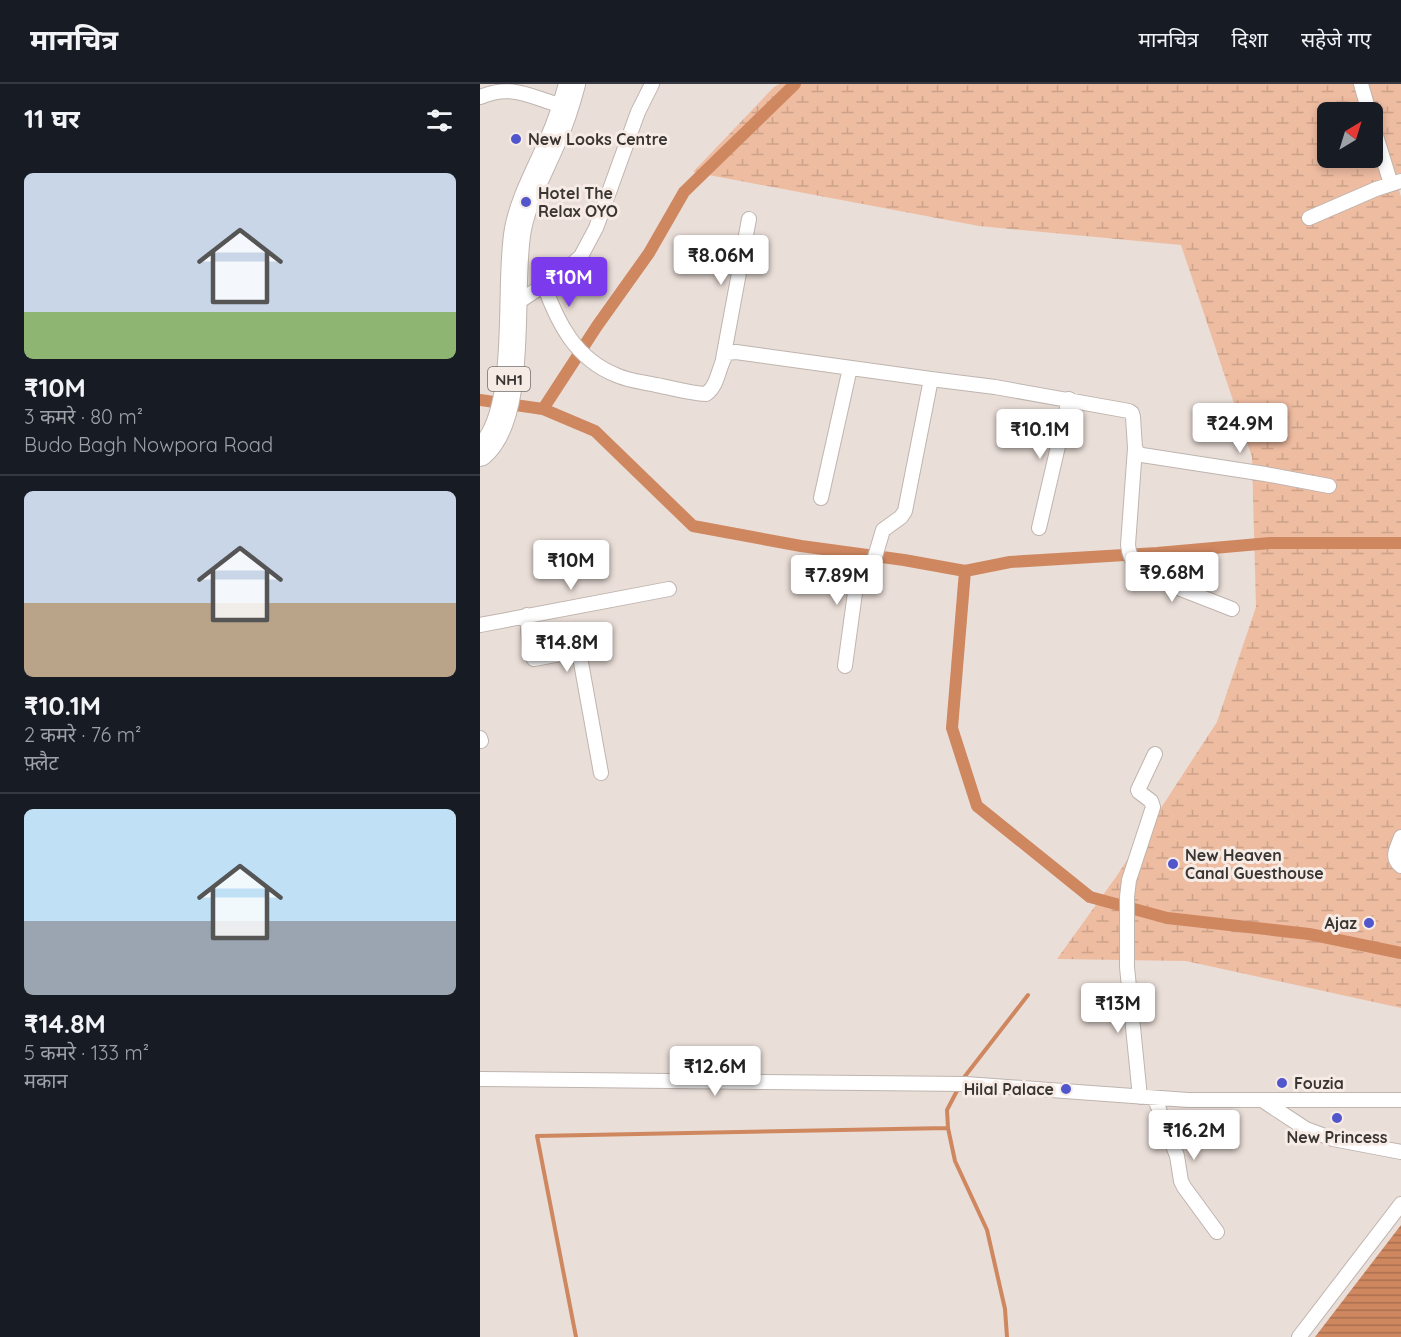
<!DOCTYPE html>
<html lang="hi">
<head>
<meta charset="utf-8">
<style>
  :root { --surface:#171b24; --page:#242831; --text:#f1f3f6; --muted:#9ea1a6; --line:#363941; --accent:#7c3aed }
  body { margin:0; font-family:Quicksand,"Noto Sans Devanagari",sans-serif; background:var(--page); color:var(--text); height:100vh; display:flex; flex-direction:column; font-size:22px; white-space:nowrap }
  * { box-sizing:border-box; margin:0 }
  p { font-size:20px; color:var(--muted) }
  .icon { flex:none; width:33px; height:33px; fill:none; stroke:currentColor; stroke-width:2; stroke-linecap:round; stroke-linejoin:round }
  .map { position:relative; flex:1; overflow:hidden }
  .details { display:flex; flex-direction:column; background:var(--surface); width:480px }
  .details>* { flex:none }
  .needle { width:39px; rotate:38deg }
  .buttons { position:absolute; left:837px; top:18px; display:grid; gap:12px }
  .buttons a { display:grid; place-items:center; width:66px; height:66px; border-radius:9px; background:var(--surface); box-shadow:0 3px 9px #0003; font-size:30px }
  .price { position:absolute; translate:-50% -51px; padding:0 14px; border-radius:6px; background:#fff; color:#222; font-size:20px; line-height:39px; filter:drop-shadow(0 2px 3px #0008) }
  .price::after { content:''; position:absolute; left:50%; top:36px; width:18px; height:14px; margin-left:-9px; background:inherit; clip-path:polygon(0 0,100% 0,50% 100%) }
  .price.current { background:var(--accent); color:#fff }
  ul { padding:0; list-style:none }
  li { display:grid; align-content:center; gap:12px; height:318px; padding:0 24px }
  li+li { border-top:2px solid var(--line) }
  li span { display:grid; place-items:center; height:186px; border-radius:9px; color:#555 }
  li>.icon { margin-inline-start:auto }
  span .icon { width:108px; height:108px; fill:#fffc; stroke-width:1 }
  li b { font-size:26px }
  h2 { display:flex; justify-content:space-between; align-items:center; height:72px; padding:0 24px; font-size:26px }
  header { display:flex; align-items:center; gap:36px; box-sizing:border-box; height:84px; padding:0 30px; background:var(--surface); border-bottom:2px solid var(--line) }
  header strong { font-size:28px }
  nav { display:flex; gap:33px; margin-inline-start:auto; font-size:21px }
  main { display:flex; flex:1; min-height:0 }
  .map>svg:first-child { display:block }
</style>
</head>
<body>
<header>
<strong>मानचित्र</strong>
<nav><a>मानचित्र</a><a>दिशा</a><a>सहेजे गए</a></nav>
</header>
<main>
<section class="details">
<h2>11 घर<svg class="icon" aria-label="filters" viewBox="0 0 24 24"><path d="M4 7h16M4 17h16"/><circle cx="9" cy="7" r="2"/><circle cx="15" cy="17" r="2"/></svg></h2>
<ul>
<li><span style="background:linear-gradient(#c9d6e8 75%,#8fb573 0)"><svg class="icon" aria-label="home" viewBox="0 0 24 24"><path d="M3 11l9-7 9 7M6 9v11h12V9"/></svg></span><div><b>₹10M</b><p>3 कमरे · 80 m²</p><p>Budo Bagh Nowpora Road</p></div></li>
<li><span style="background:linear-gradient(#c9d6e8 60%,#b9a48a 0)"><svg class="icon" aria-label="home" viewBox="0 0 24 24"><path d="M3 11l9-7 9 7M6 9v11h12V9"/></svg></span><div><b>₹10.1M</b><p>2 कमरे · 76 m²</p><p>फ़्लैट</p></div></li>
<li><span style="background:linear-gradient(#bfe0f5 60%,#9aa5b1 0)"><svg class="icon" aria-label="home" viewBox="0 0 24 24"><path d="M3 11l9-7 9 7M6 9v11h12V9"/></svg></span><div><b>₹14.8M</b><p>5 कमरे · 133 m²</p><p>मकान</p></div></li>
</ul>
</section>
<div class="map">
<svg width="921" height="1253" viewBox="0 0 921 1253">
  <defs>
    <pattern id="wetland-marsh" width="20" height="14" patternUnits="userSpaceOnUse" patternTransform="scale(1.5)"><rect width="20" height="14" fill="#eebca1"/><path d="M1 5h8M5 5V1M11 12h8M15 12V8" fill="none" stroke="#cda28b"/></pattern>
    <pattern id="water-rules" width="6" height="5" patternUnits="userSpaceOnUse" patternTransform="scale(1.5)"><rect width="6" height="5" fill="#cf8760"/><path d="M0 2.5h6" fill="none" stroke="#a96f50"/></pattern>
  </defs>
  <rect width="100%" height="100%" fill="#eaded8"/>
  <path fill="url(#wetland-marsh)" fill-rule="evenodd" d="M299 0H921V89L915 91 921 113V924L706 877 577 875 636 793 737 638 776 523 772 373 701 161 499 142 213 88 294 3ZM848 28H892V74H848Z"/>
  <path fill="url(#water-rules)" d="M921 1141V1253H835Z"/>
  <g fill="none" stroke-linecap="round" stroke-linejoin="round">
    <path stroke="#cf8760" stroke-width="4" d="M482 996 548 911
      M479 1003 467 1026 468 1044 475 1077 507 1146 525 1225 527 1253
      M96 1253 57 1052 468 1044"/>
    <path stroke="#cf8760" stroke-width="12" d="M0 316 63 325 115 347 213 442 321 462 424 476 485 487 530 478 677 469 790 459H921
      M63 325 117 242 169 169 204 108 315 0
      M485 487 472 644 497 722 610 813 687 834 829 850 921 869"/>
    <g stroke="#bfb4ae" stroke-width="16">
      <path id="street" d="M881 0 889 28
        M0 13C29 1 45 10 73 19
        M892 39 911 100
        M829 134 896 105 921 97
        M64 201C78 240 96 275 136 291 149 297 163 298 176 301 193 304 209 309 226 310 239 301 238 282 247 269L256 268 451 295 515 303 649 327 652 329 653 333 655 364 648 461C650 477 657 486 670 493L752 525
        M31 223 86 186 101 172 116 144 158 28 172 0
        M243 275 269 135
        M655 364 658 369 662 371 785 390 849 402
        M341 414 370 284
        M559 444 589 315
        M47 531 50 569 54 575 92 568 98 570 100 573 121 689
        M0 541 189 505
        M365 582 377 494C382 487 389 483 394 476L403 446 421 433 425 427 451 295
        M0 654 1 657
        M921 753C917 765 910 773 921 782
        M0 995 486 1000 708 1016H921
        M660 1013 647 883V813L649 796 653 784 673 723 671 717 659 708 658 706 675 670
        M675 1015 697 1072 701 1097 704 1103 737 1148
        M782 1016 826 1045 853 1055 921 1068
        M819 1253 921 1120"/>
    </g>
    <g stroke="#bfb4ae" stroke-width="28">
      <path id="highway" d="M0 369C46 331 27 202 38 145 44 114 61 85 73 56 81 38 87 19 92 0"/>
    </g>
    <use href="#street" stroke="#fff" stroke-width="14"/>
    <use href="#highway" stroke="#fff" stroke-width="26"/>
  </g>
  <g fill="#5156cc" stroke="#f7ebe5" stroke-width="2">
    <circle cx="36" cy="55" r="6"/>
    <circle cx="46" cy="118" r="6"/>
    <circle cx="693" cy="780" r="6"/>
    <circle cx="889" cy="839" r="6"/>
    <circle cx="802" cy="999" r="6"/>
    <circle cx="586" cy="1005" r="6"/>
    <circle cx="857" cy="1034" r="6"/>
  </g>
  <g text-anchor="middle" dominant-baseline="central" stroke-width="6" stroke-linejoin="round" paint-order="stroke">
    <rect fill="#f7ebe5" stroke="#726c68" stroke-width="1.5" x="8" y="283" width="42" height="24" rx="4.5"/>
    <g font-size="15" font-weight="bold" fill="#393532">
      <text x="29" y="295">NH1</text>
    </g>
    <g font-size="16" font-weight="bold" fill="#393532" stroke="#f7ebe5" text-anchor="start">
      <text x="48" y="55">New Looks Centre</text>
      <text x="58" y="109">Hotel The<tspan x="58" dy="18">Relax OYO</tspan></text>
      <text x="705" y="771">New Heaven<tspan x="705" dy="18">Canal Guesthouse</tspan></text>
      <text x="877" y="839" text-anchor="end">Ajaz</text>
      <text x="814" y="999">Fouzia</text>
      <text x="574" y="1005" text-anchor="end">Hilal Palace</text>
      <text x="857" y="1053" text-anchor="middle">New Princess</text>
    </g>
  </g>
</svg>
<div class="buttons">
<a><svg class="needle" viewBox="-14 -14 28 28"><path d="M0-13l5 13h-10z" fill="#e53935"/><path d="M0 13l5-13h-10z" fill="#9ea1a6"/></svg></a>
</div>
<b class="price" style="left:241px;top:202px">₹8.06M</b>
<b class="price current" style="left:89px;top:224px">₹10M</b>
<b class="price" style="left:760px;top:370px">₹24.9M</b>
<b class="price" style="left:560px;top:376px">₹10.1M</b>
<b class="price" style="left:91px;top:507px">₹10M</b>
<b class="price" style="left:692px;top:519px">₹9.68M</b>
<b class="price" style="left:357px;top:522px">₹7.89M</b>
<b class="price" style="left:87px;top:589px">₹14.8M</b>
<b class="price" style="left:638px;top:950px">₹13M</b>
<b class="price" style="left:235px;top:1013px">₹12.6M</b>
<b class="price" style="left:714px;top:1077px">₹16.2M</b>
</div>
</main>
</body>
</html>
